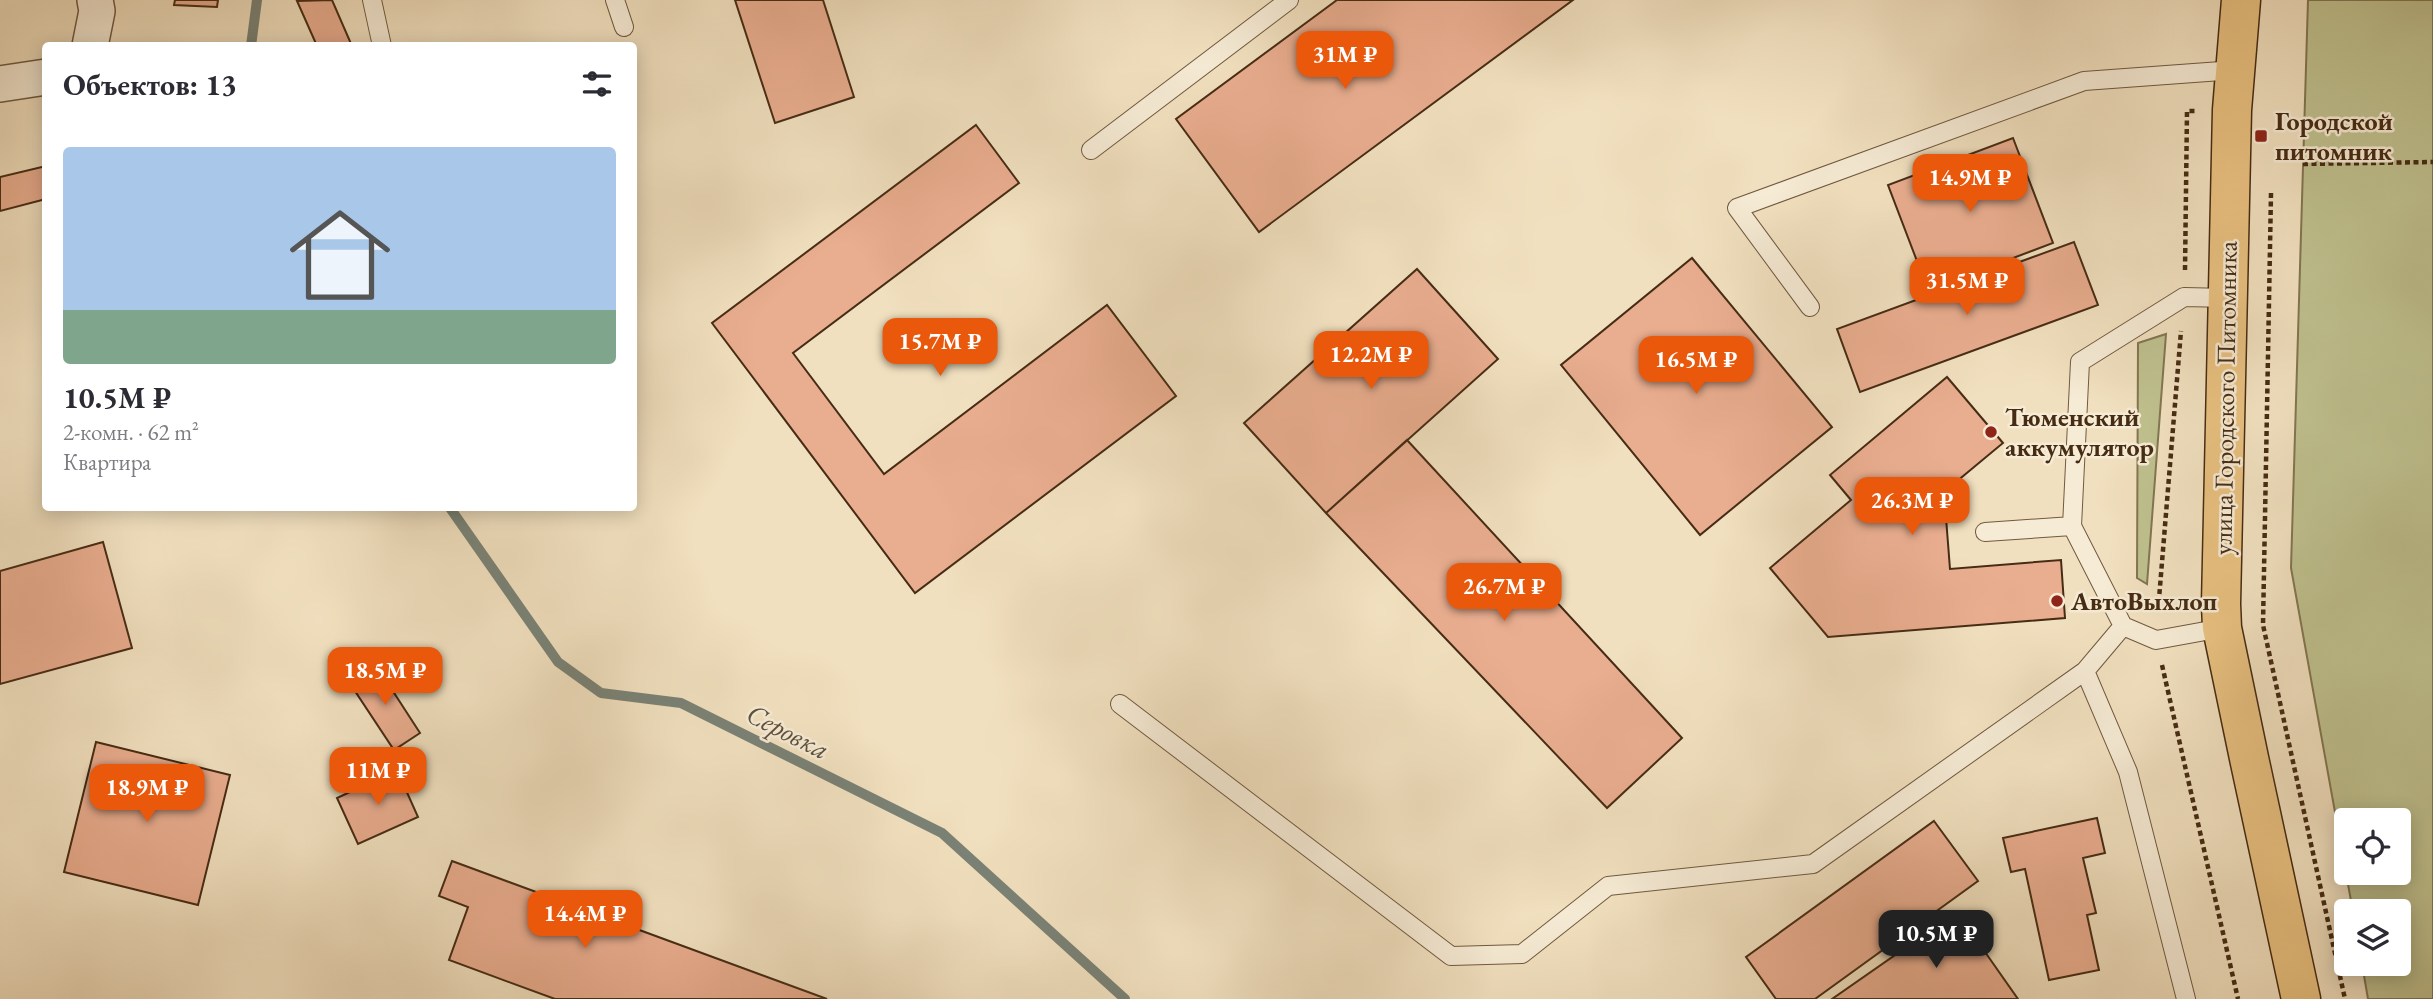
<!DOCTYPE html>
<html lang="ru">
<head>
<meta charset="utf-8">
<style>
  :root { --surface:#fff; --page:#f7f7f7; --text:#2b2b33; --muted:#7c7c81; --accent:#ea580c }
  body { margin:0; font-family:"EB Garamond",serif; background:var(--page); color:var(--text); height:100vh; display:flex; flex-direction:column; font-size:26px; white-space:nowrap }
  * { box-sizing:border-box; margin:0 }
  p { font-size:23px; color:var(--muted) }
  .icon { flex:none; width:38px; height:38px; fill:none; stroke:currentColor; stroke-width:2; stroke-linecap:round; stroke-linejoin:round }
  .map { position:relative; flex:1; overflow:hidden }
  .side { position:absolute; left:42px; top:42px; width:595px; height:469px; display:flex; flex-direction:column; background:var(--surface); border-radius:7px; box-shadow:0 4px 18px #0003 }
  .side>* { flex:none }
  .tools { position:absolute; left:2334px; top:808px; display:grid; gap:14px }
  .tools a { display:grid; place-items:center; width:77px; height:77px; border-radius:7px; background:var(--surface); box-shadow:0 4px 18px #0003; font-size:35px }
  .price { position:absolute; translate:-50% -60px; padding:0 16px; border-radius:14px; background:var(--accent); color:#fff; font-size:23px; line-height:46px; filter:drop-shadow(0 2px 4px #0008) }
  .price::after { content:''; position:absolute; left:50%; top:42px; width:21px; height:16px; margin-left:-10px; background:inherit; clip-path:polygon(0 0,100% 0,50% 100%) }
  .price.selected { background:#222; color:#fff }
  ul { padding:0; list-style:none }
  li { display:grid; align-content:center; gap:14px; height:371px; padding:0 21px }
  li span { display:grid; place-items:center; height:217px; border-radius:7px; color:#555 }
  li>.icon { margin-inline-start:auto }
  span .icon { width:126px; height:126px; fill:#fffc; stroke-width:1 }
  li b { font-size:30px }
  h2 { display:flex; justify-content:space-between; align-items:center; height:84px; padding:0 21px; font-size:30px }
  .map>svg:first-child { display:block }
</style>
</head>
<body>
<div class="map">
<svg width="2433" height="999" viewBox="0 0 2433 999">
  <rect width="100%" height="100%" fill="#f1e0bf"/>
  <filter id="stains"><feTurbulence type="fractalNoise" baseFrequency=".00286" numOctaves="4"/><feColorMatrix values="0 0 0 0 .2 0 0 0 0 .09 0 0 0 0 .02 0 0 0 .5 -.17"/></filter>
  <radialGradient id="worn" r=".72"><stop offset=".6" stop-color="#630" stop-opacity="0"/><stop offset="1" stop-color="#630" stop-opacity=".3"/></radialGradient>
  <path fill="#bfc18f" stroke="#827652" stroke-width="2" fill-rule="evenodd" d="M2308 0H2433V999H2368L2362 964H2399V912H2353L2291 568ZM2347 821H2399V873H2347Z
    M2166 334 2147 584 2137 578 2138 343Z"/>
  <g fill="none" stroke-linecap="round" stroke-linejoin="round">
    <path stroke="#7a8276" stroke-width="10" d="M251 46 257 0
      M450 508 558 662 601 693 681 703 942 833 1125 999"/>
  </g>
  <path fill="#e9ad8f" stroke="#462c14" stroke-width="2" d="M175 0H218L217 7 174 5Z
    M332 0 352 46H317L297 1Z
    M735 0H823L854 97 775 123Z
    M1337 0H1573L1259 232 1176 119Z
    M976 125 1019 183 793 353 884 474 1107 305 1176 396 915 593 712 323Z
    M2013 138 2053 243 1928 290 1888 185Z
    M46 166V199L0 211V177Z
    M2074 242 2098 305 1860 392 1837 329Z
    M1692 258 1832 427 1700 535 1561 365Z
    M1417 269 1498 359 1326 513 1244 423Z
    M1947 377 2003 443 1944 492 1950 569 2061 560 2065 618 1828 637 1770 568 1851 500 1830 475Z
    M1407 440 1682 738 1607 808 1326 513Z
    M103 542 132 648 0 684V571Z
    M376 665 420 733 394 750 349 682Z
    M96 742 230 775 198 905 64 872Z
    M397 770 418 817 358 844 337 798Z
    M2097 818 2105 853 2083 858 2096 913 2087 915 2099 970 2049 980 2025 869 2011 872 2003 838Z
    M1934 821 1978 881 1815 999H1776L1746 957Z
    M452 861 827 999H555L449 960 468 907 439 896Z
    M1957 912 2018 999H1832Z"/>
  <g fill="none" stroke-linecap="round" stroke-linejoin="round">
    <g stroke="#71593f" stroke-width="20">
      <path id="lane" d="M372 0 382 46
        M615 0 624 27
        M1091 150 1289 0
        M1810 307 1737 208 2084 81 2235 70
        M1985 532 2072 526
        M2222 628 2156 640 2123 626 2072 526 2080 362 2184 297 2228 298
        M2085 671 2128 772 2186 999
        M1120 704 1451 956 1522 954 1608 886 1813 864 2085 671 2123 626"/>
    </g>
    <g stroke="#71593f" stroke-width="38">
      <path id="street" d="M90 46 97 11 95 0
        M0 84 46 77"/>
    </g>
    <g stroke="#462c14" stroke-width="41">
      <path id="primary" d="M2241 0 2232 110 2221 604 2222 628 2249 758 2301 999"/>
    </g>
    <path stroke="#462c14" stroke-width="4.5" stroke-dasharray="5 3.5" stroke-linecap="butt" d="M2303 164 2433 162
      M2271 193 2263 625 2345 999
      M2185 270 2187 111H2195
      M2158 611 2181 331
      M2162 665 2238 999"/>
    <use href="#lane" stroke="#f6ebd5" stroke-width="18"/>
    <use href="#street" stroke="#f6ebd5" stroke-width="35"/>
    <use href="#primary" stroke="#e8c080" stroke-width="38"/>
  </g>
  <g fill="#8f2418" stroke="#f6ebd5" stroke-width="2.5">
    <rect x="2254" y="129" width="14" height="14" rx="3.5"/>
    <circle cx="1991" cy="432" r="7"/>
    <circle cx="2057" cy="601" r="7"/>
  </g>
  <g text-anchor="middle" dominant-baseline="central" stroke-width="5" stroke-linejoin="round" paint-order="stroke">
    <g font-size="26" font-weight="bold" fill="#462c14" stroke="#f6ebd5" text-anchor="start">
      <text x="2275" y="121">Городской<tspan x="2275" dy="30">питомник</tspan></text>
      <text x="2005" y="417">Тюменский<tspan x="2005" dy="30">аккумулятор</tspan></text>
      <text x="2071" y="601">АвтоВыхлоп</text>
    </g>
    <g font-size="26" fill="#462c14" stroke="#f6ebd5">
      <text transform="translate(2225 398) rotate(-89)">улица Городского Питомника</text>
    </g>
    <g font-size="28" font-style="italic" fill="#5c503d" stroke="#f6ebd5">
      <text transform="translate(788 731) rotate(27)">Серовка</text>
    </g>
  </g>
  <rect width="100%" height="100%" filter="url(#stains)"/>
  <rect width="100%" height="100%" fill="url(#worn)"/>
</svg>
<div class="tools">
<a><svg class="icon" aria-label="locate" viewBox="0 0 24 24"><circle cx="12" cy="12" r="6"/><path d="M12 2v4M12 18v4M2 12h4M18 12h4"/></svg></a>
<a><svg class="icon" aria-label="layers" viewBox="0 0 24 24"><path d="M12 4l9 5-9 5-9-5zM3 14l9 5 9-5"/></svg></a>
</div>
<b class="price" style="left:1345px;top:91px">31M ₽</b>
<b class="price" style="left:1970px;top:214px">14.9M ₽</b>
<b class="price" style="left:1967px;top:317px">31.5M ₽</b>
<b class="price" style="left:940px;top:378px">15.7M ₽</b>
<b class="price" style="left:1371px;top:391px">12.2M ₽</b>
<b class="price" style="left:1696px;top:396px">16.5M ₽</b>
<b class="price" style="left:1912px;top:537px">26.3M ₽</b>
<b class="price" style="left:1504px;top:623px">26.7M ₽</b>
<b class="price" style="left:385px;top:707px">18.5M ₽</b>
<b class="price" style="left:378px;top:807px">11M ₽</b>
<b class="price" style="left:147px;top:824px">18.9M ₽</b>
<b class="price" style="left:585px;top:950px">14.4M ₽</b>
<b class="price selected" style="left:1936px;top:970px">10.5M ₽</b>
<section class="side">
<h2>Объектов: 13<svg class="icon" aria-label="filters" viewBox="0 0 24 24"><path d="M4 7h16M4 17h16"/><circle cx="9" cy="7" r="2"/><circle cx="15" cy="17" r="2"/></svg></h2>
<ul>
<li><span style="background:linear-gradient(#a9c7e8 75%,#7fa58c 0)"><svg class="icon" aria-label="home" viewBox="0 0 24 24"><path d="M3 11l9-7 9 7M6 9v11h12V9"/></svg></span><div><b>10.5M ₽</b><p>2-комн. · 62 m²</p><p>Квартира</p></div></li>
</ul>
</section>
</div>
</body>
</html>
